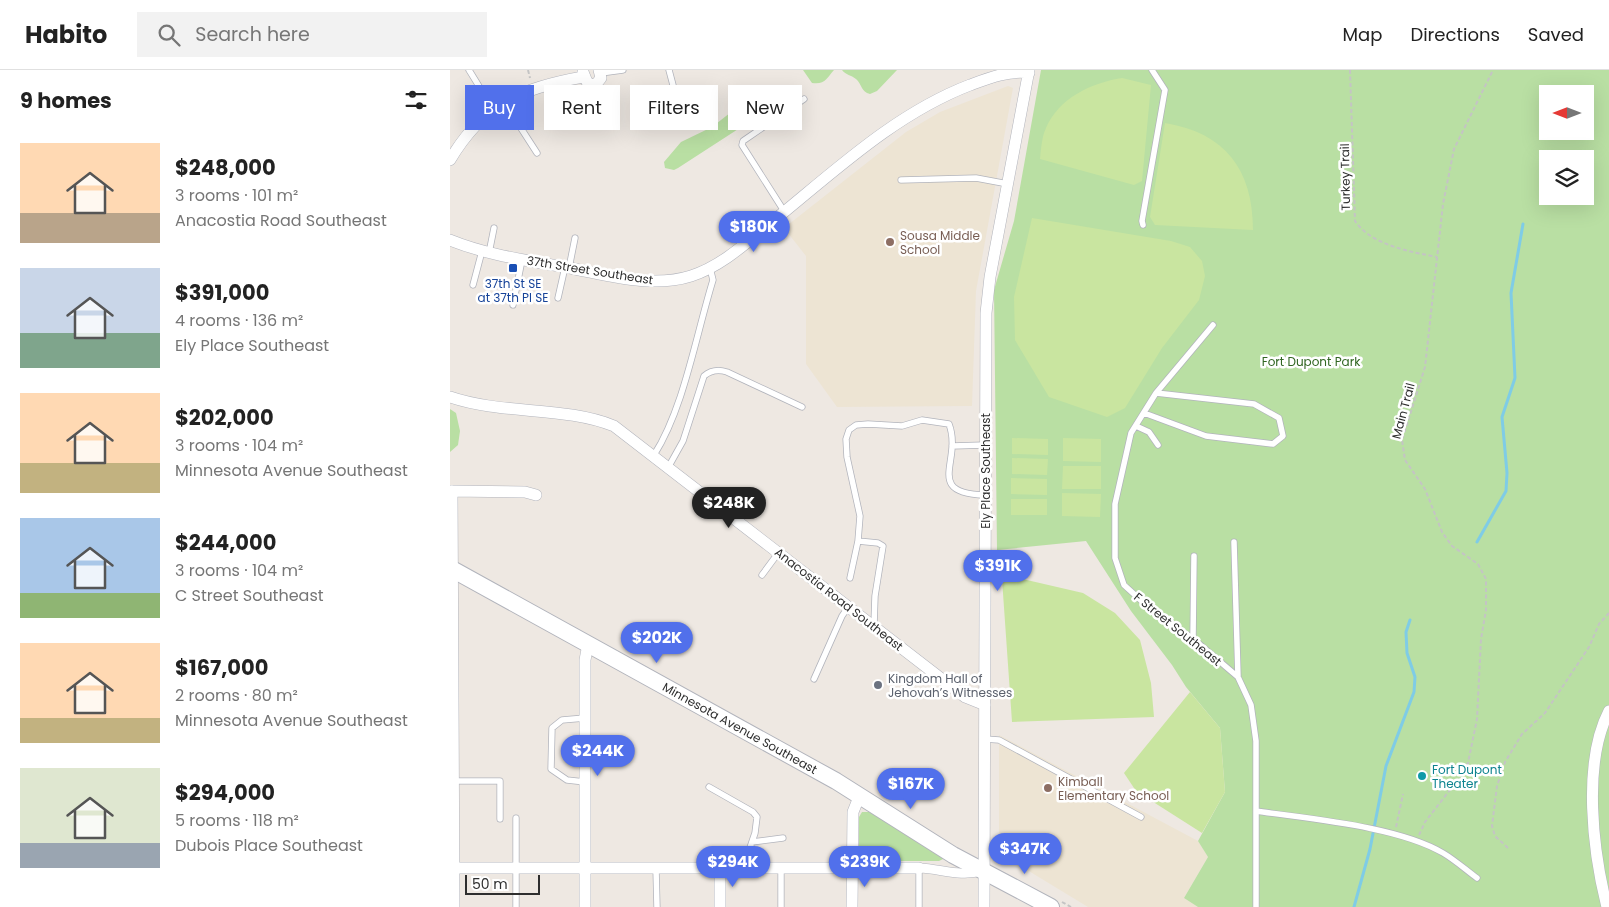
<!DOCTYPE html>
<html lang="en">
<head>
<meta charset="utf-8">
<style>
  :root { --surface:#fff; --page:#f2f2f2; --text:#222; --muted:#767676; --line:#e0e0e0; --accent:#5170eb }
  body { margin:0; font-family:Poppins,sans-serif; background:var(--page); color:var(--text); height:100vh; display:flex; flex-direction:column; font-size:19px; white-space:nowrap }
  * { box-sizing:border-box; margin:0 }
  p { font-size:16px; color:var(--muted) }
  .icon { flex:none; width:28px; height:28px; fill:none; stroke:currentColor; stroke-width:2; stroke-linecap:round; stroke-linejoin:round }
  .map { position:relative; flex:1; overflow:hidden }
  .sheet { display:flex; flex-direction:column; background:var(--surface); width:450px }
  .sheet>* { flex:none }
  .guide { position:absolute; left:15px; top:15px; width:475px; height:45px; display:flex; gap:10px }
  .needle { width:32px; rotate:270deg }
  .tools { position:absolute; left:1089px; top:15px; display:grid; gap:10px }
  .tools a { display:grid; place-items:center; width:55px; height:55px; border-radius:0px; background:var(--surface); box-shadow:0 5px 20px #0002; font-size:25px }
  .scale { position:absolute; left:15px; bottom:12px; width:75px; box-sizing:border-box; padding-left:5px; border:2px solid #2e2e2e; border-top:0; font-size:14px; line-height:18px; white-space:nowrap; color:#2e2e2e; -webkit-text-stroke:4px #fff; paint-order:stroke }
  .price { position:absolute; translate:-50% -42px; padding:0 11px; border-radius:18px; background:var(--accent); color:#fff; font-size:16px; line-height:32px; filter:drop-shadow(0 1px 2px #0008) }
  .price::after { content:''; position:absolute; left:50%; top:30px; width:15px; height:11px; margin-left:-8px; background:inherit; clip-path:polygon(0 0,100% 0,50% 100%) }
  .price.on { background:#222; color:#fff }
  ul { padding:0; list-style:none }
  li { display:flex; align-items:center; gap:15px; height:125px; padding:0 20px }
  li span { display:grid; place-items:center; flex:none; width:140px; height:100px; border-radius:0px; color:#555 }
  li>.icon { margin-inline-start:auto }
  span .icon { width:60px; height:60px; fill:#fffc; stroke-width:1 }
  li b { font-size:21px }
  h2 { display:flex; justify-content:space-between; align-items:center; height:60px; padding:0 20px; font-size:21px }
  .pill { padding:0 18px; border-radius:0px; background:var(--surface); box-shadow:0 5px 20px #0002; font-size:18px; line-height:45px }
  .pill.on { background:var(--accent); color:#fff }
  header { display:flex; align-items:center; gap:30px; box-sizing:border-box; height:70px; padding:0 25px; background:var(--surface); border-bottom:1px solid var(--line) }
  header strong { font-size:24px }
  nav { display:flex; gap:28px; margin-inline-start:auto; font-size:18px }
  .search { width:350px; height:45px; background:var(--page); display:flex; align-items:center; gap:12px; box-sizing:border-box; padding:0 18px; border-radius:0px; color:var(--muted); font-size:19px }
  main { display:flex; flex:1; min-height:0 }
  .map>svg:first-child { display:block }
</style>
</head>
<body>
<header>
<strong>Habito</strong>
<div class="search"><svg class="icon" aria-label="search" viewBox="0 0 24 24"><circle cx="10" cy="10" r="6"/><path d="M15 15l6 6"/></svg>Search here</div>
<nav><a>Map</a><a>Directions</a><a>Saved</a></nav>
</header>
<main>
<section class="sheet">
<h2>9 homes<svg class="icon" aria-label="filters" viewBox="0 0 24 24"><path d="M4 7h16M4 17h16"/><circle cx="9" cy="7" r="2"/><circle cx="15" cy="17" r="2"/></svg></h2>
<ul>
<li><span style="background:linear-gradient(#ffd9b3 70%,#b9a48a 0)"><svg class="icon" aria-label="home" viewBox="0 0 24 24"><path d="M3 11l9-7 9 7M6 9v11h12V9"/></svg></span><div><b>$248,000</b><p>3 rooms · 101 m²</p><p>Anacostia Road Southeast</p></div></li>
<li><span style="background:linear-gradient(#c9d6e8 65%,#7fa58c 0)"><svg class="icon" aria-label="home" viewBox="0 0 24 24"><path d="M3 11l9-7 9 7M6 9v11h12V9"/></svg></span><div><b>$391,000</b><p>4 rooms · 136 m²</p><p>Ely Place Southeast</p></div></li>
<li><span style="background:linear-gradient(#ffd9b3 70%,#c2b280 0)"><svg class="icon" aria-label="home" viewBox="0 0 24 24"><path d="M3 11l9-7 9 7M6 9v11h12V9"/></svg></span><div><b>$202,000</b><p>3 rooms · 104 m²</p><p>Minnesota Avenue Southeast</p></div></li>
<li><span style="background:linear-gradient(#a9c7e8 75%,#8fb573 0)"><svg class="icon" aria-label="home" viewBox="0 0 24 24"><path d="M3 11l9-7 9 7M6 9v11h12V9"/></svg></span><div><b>$244,000</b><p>3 rooms · 104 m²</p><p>C Street Southeast</p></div></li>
<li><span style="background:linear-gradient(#ffd9b3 75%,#c2b280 0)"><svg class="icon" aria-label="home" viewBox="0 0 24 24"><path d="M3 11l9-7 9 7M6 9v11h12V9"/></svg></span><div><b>$167,000</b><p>2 rooms · 80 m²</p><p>Minnesota Avenue Southeast</p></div></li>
<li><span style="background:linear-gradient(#dfe7d0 75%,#9aa5b1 0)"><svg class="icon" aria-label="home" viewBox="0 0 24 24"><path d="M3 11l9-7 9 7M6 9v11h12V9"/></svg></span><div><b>$294,000</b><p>5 rooms · 118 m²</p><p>Dubois Place Southeast</p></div></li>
</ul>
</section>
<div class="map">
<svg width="1159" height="837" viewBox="0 0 1159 837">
  <rect width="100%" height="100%" fill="#eee8e2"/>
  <path fill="#ede4d3" d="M558 16 563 18 526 221 522 336 387 337 356 294V186L334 158 456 62 490 42Z
    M549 665 748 771 758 787 734 828 748 837H638L549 783Z"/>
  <path fill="#b9dfa3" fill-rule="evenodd" d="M353 0H384C377 8 375 15 362 13Z
    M392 0H447L427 21 420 24C411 22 412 14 406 9 401 5 396 5 392 0Z
    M591 0H1159V837H748L734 828 758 787 748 771 775 722 770 658 736 617 722 595 681 541 636 471 547 480 544 220 564 151ZM1098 24H1135V61H1098ZM1098 89H1135V126H1098Z
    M309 24 312 29 309 42 299 52 228 98 224 100 215 98 214 92 231 72 262 57 303 25Z
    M0 339 6 343 10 361 8 375 0 382V403Z
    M412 742H419L492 783 493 789 489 791H414L409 785V747Z"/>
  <path fill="#c9e5a0" d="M672 8 701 15 692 111 684 115 590 89C591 79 592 66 596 58 609 28 641 13 672 8Z
    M715 53C775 63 803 99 803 160L705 155 700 147Z
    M582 148 721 171 740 177 752 191 755 206 749 230 712 278 675 338 657 347 599 327 565 270 564 227Z
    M562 368 598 369V385L562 384Z
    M613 368 651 369V392L613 391Z
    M562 388 598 389 597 405 562 404Z
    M613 396H651V419H612Z
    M561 408 597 409V425L561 424Z
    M612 423 651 424 650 447 612 446Z
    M561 429H597V445H561Z
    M564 507 633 523 665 543 690 570 701 613 704 647 562 652 552 509Z
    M740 622 770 658 775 722 752 763 686 721 674 703Z"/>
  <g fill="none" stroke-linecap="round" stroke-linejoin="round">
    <path stroke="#7fcce6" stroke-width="3" d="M1027 472 1056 421 1057 403 1052 347 1065 308 1061 223 1073 154
      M904 837 920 779 936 696 964 622 965 607 957 583 956 562 960 550"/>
    <g stroke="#b2b4bc" stroke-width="7">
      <path id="service" d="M19 0 43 39
        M219 0 228 34
        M151 3 173 0
        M54 32 87 83
        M451 110 526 108 558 114
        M334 141 292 75 293 71 354 29
        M693 155 692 151 715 20 702 0
        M39 183 44 158
        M119 198 125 168
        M23 215 32 181
        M108 228 115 197
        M63 235 72 190
        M706 323 763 255
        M694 343 756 366 823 374 833 366 829 348 804 334 706 323 681 363 665 434V488L674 515 695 534 748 573 788 607 801 635 806 671V837
        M686 356 699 362 708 375
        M502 376 535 375
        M204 385C234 338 246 265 263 210L260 198
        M219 396 233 371 254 306C261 300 268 299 277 302L352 337
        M784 472 788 607
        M312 505 329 482
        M400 508 408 471
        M424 555 425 526 433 476 428 473 408 471 410 446 397 387 396 369 399 360 406 355 418 354 452 356 472 350 499 354C513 391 473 423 535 425
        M743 569 744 486
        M364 609 392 546 399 536
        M135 648 112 650 102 658 101 699 117 710 135 712
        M535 669 549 670 691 747
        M4 711H50V749
        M259 717 303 742 307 747 305 763 293 798
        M806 741C859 749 947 756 993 783 1005 790 1016 800 1027 808
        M66 748V837
        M302 772 333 768
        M469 798V837
        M206 799 207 837
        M331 799V837"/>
    </g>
    <g stroke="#b2b4bc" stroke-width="10">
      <path id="pedestrian" d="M469 798C492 799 510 807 532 801"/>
    </g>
    <g stroke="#b2b4bc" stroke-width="12">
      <path id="minor" d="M133 2 137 12 142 15 147 13 151 8 149 0
        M0 90C33 34 71 18 133 7
        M0 170C37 185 75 190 114 197 155 204 200 219 241 206 275 195 301 168 328 147 388 98 447 43 520 15 539 8 559 0 579 3
        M0 327C53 345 115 336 164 356L515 627 535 635
        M0 421 75 422 86 425
        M2 421 4 837
        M0 798H469
        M135 837V590L138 574
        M270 837V800
        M402 837 403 742 409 727
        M534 837 536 243 540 207 579 0
        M1157 837C1143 782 1132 693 1159 641"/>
    </g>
    <g stroke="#b2b4bc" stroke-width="18">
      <path id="secondary" d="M0 498 386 711 503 785 601 837"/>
    </g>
    <path stroke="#c4c4c4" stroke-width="2" stroke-dasharray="4 2.5" stroke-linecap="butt" d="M78 0 80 8
      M900 0 905 151C921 175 961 182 987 187
      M946 757 953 724
      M969 765 975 752 1010 707 1018 693 1027 649 1031 569 1036 540V509L1028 494 1002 476 992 462 975 419 955 390 952 370 975 297 993 134 1004 79 1043 0
      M1058 778 1045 766 1042 756 1047 716 1055 692 1072 664 1095 643 1139 577 1149 554 1159 543
      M612 832 621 837"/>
    <use href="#service" stroke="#fff" stroke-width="5.5"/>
    <use href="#pedestrian" stroke="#fff" stroke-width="9"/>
    <use href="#minor" stroke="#fff" stroke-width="11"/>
    <use href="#secondary" stroke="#fff" stroke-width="16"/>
  </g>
  <g fill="#8d6e63" stroke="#fff" stroke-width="2">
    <circle cx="440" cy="172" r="5"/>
    <circle cx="598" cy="718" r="5"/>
  </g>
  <rect fill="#1a4fb4" stroke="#fff" stroke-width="2" x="58" y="193" width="10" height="10" rx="2.5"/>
  <circle fill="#6b7280" stroke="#fff" stroke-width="2" cx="428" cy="615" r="5"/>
  <circle fill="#0f9aa8" stroke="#fff" stroke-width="2" cx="972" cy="706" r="5"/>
  <g text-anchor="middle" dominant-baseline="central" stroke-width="5" stroke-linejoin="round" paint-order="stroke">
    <g font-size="12" fill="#2e2e2e" stroke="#fff">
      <text transform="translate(895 107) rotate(-91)">Turkey Trail</text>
      <text transform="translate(140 200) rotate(9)">37th Street Southeast</text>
      <text transform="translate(953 341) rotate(-75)">Main Trail</text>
      <text transform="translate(535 401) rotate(-90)">Ely Place Southeast</text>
      <text transform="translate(389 529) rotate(38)">Anacostia Road Southeast</text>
      <text transform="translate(728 559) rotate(39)">F Street Southeast</text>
      <text transform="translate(290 658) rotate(29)">Minnesota Avenue Southeast</text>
    </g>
    <g font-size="12" fill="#785e54" stroke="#fff" text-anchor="start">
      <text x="450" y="165">Sousa Middle<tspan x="450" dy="14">School</tspan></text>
      <text x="608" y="711">Kimball<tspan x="608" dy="14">Elementary School</tspan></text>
    </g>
    <g font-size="12" fill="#164399" stroke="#fff">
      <text x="63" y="213">37th St SE<tspan x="63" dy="14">at 37th Pl SE</tspan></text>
    </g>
    <g font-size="12" fill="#316622" stroke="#fff">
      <text x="861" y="291">Fort Dupont Park</text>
    </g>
    <g font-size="12" fill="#5b616d" stroke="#fff" text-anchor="start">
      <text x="438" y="608">Kingdom Hall of<tspan x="438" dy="14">Jehovah’s Witnesses</tspan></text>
    </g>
    <g font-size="12" fill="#0d838f" stroke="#fff" text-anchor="start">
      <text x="982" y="699">Fort Dupont<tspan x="982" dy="14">Theater</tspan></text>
    </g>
  </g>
</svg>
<div class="tools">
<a><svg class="needle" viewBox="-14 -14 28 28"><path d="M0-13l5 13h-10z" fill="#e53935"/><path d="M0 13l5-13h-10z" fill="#767676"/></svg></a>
<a><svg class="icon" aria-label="layers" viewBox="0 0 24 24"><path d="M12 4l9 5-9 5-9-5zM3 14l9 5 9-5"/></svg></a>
</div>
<div class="scale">50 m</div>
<b class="price" style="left:304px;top:183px">$180K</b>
<b class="price on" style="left:279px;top:459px">$248K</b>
<b class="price" style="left:548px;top:522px">$391K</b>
<b class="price" style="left:207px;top:594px">$202K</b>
<b class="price" style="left:148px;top:707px">$244K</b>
<b class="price" style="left:461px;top:740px">$167K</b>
<b class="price" style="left:575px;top:805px">$347K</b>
<b class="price" style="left:283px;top:818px">$294K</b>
<b class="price" style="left:415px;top:818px">$239K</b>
<div class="guide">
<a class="pill on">Buy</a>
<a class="pill">Rent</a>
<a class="pill">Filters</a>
<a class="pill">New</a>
</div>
</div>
</main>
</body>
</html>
